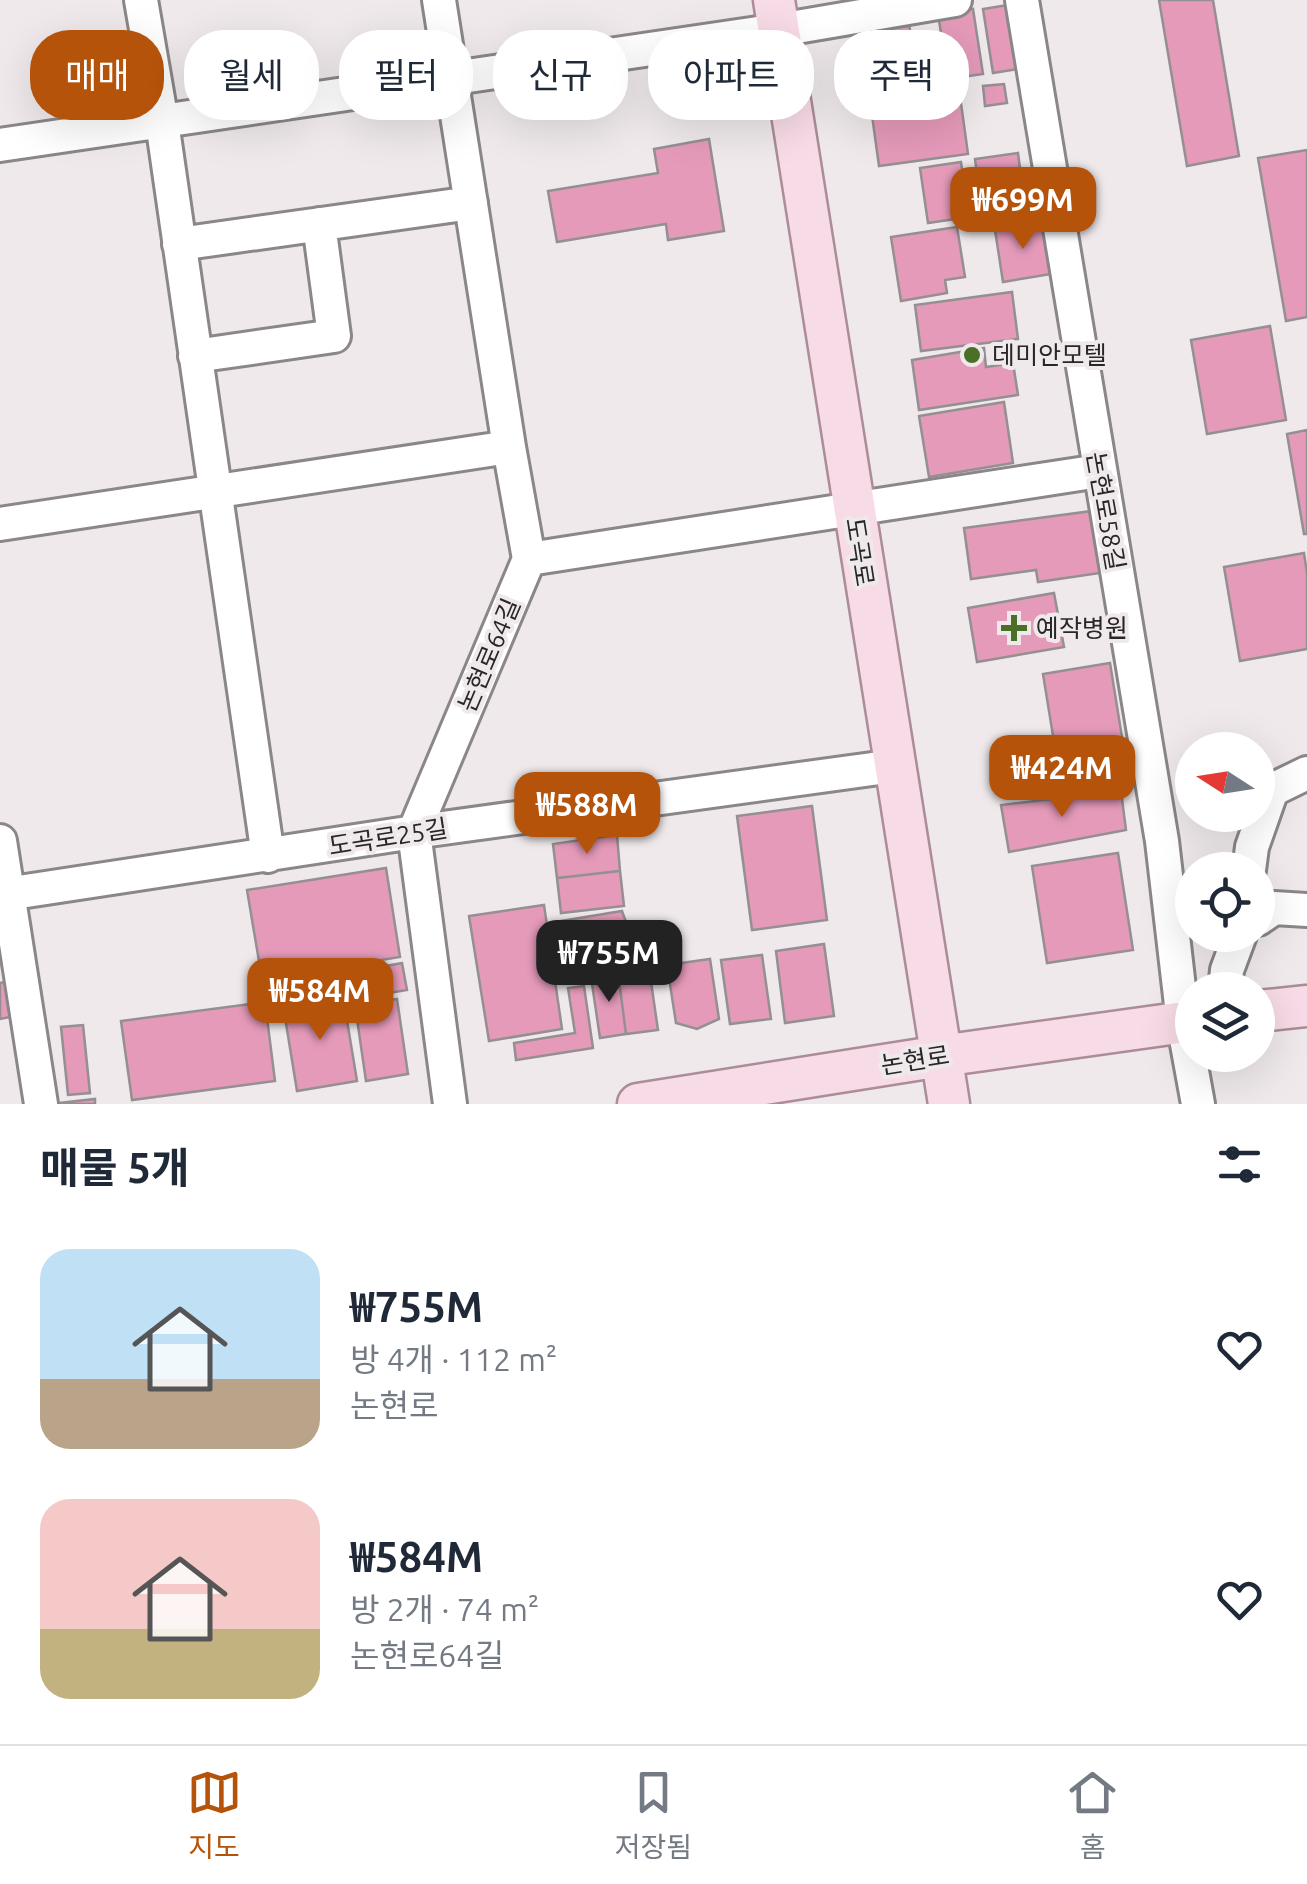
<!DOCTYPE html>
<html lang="ko">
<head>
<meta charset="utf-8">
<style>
  :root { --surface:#fff; --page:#f6f6f7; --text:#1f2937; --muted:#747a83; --line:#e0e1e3; --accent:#b45309 }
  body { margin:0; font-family:Ubuntu,"Noto Sans KR",sans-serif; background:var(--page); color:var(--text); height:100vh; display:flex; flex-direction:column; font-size:38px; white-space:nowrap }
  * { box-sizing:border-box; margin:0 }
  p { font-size:32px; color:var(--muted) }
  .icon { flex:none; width:55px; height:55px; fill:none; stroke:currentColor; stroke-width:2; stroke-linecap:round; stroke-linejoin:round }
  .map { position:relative; height:1104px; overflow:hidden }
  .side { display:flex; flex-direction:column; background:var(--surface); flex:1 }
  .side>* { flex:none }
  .top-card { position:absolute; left:30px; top:30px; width:1248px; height:90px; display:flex; gap:20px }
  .needle { width:65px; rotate:282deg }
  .tools { position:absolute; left:1175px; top:732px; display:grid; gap:20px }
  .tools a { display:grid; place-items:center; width:100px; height:100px; border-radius:50%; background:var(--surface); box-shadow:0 10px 40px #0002; font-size:50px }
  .price { position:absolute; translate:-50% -85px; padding:0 22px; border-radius:20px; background:var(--accent); color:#fff; font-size:32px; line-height:65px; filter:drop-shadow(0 2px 5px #0008) }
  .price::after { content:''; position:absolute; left:50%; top:60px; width:30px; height:22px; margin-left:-15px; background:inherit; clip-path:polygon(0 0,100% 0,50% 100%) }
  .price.current { background:#222; color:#fff }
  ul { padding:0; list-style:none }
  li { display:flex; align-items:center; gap:30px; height:250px; padding:0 40px }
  li span { display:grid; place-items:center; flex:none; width:280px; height:200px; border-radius:30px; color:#555 }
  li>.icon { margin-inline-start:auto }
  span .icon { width:120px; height:120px; fill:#fffc; stroke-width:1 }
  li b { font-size:42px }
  h2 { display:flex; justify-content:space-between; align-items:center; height:120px; padding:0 40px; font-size:42px }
  .pill { padding:0 35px; border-radius:40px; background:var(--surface); box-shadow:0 10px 40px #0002; font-size:35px; line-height:90px }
  .pill.current { background:var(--accent); color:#fff }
  .menu { display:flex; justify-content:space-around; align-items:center; height:140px; border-top:2px solid var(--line); background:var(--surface); font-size:28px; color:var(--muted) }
  .menu a { display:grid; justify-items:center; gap:5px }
  .menu .current { color:var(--accent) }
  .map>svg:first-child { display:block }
</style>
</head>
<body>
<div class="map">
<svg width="1307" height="1104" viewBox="0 0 1307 1104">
  <rect width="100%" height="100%" fill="#efe9eb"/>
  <path fill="#e59aba" stroke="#948f91" stroke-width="2.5" d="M1159 0H1213L1239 156 1187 166Z
    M1014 4 1024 68 993 73 983 9Z
    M973 9 983 74 948 79 938 14Z
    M909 25 922 91 867 101 855 36Z
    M1004 84 1007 103 985 106 983 86Z
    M960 96 968 154 879 166 871 108Z
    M709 139 724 231 668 240 666 224 557 242 548 191 658 173 654 149Z
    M1307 150V317L1286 321 1258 158Z
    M1018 153 1022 184 979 190 975 159Z
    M961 162 969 217 928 223 920 168Z
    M1043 222 1051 274 1003 282 995 230Z
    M957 227 965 277 945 280 947 293 901 301 891 237Z
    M1012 292 1018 339 921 351 915 305Z
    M1270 326 1286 420 1207 434 1191 340Z
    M984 348 986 367 1013 363 1018 395 919 410 912 360Z
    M1004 402 1013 463 929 477 919 416Z
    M1307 430V534H1304L1287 434Z
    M1092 511 1100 573 1038 582 1036 570 971 579 964 528Z
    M1304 553 1307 573V649L1240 661 1224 567Z
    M1054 593 1064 647 977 662 968 608Z
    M1110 663 1127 768 1060 779 1043 674Z
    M1121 791 1126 830 1009 852 1001 805Z
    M812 806 827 920 752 930 737 816Z
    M617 835 620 871 557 878 553 844Z
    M1118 853 1133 950 1047 963 1032 866Z
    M386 868 400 957 262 979 247 890Z
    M620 871 624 906 561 913 557 878Z
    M544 905 562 1029 489 1041 469 916Z
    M622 911 635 947 570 960 561 921Z
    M824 944 834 1016 785 1023 776 951Z
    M762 955 771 1019 730 1024 721 960Z
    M710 959 719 1019 697 1029 676 1023 667 965Z
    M402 963 407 990 352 999 348 973Z
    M649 968 658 1030 626 1034 618 973Z
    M618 973 626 1034 600 1038 591 977Z
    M10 981 15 1016 0 1019V983Z
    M584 986 593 1048 516 1060 514 1043 575 1033 568 988Z
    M343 996 357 1081 297 1091 283 1005Z
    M397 999 408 1074 366 1081 355 1005Z
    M265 1002 275 1081 132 1100 121 1021Z
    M83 1025 90 1093 68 1095 61 1027Z
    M95 1099V1104H50Z"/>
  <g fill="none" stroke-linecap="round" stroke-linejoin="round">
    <g stroke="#8b8688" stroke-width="38">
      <path id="minor" d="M141 0 162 122 268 856
        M439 0 509 447 529 559 414 832 450 1104
        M1022 0 1162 841 1183 1022 1198 1104
        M0 145 779 30 955 0
        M179 244 471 203
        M195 356 334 336 319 224
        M0 524 509 447
        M529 559 1099 471
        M0 841 41 1104
        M1249 870 1252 847 1272 790 1307 773
        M0 895 414 832 894 766
        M1258 919 1274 908 1307 910
        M1225 990 1227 970 1240 935"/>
    </g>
    <g stroke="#ab8c98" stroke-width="45">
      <path id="major" d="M774 0 949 1104
        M1258 1011 1307 1006
        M638 1104 941 1056 1192 1021"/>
    </g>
    <use href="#minor" stroke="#fff" stroke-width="32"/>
    <use href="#major" stroke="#f7dbe6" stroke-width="40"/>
  </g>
  <g fill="#4c6f28" stroke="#efe9eb" stroke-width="4">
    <circle cx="972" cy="355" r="10"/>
    <path d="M1009 613h10v10h10v10h-10v10h-10v-10h-10v-10h10z"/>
  </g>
  <g text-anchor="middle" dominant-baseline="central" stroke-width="8" stroke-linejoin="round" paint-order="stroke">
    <g font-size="25" fill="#282627" stroke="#efe9eb" text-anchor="start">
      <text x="992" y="355">데미안모텔</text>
      <text x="1036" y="628">예작병원</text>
    </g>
    <g font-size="25" fill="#282627" stroke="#efe9eb">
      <text transform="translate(1106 511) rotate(80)">논현로58길</text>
      <text transform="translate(860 552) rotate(81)">도곡로</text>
      <text transform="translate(489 655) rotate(-67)">논현로64길</text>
      <text transform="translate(388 837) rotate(-9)">도곡로25길</text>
      <text transform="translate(915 1060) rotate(-9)">논현로</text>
    </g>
  </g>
</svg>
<div class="tools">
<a><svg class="needle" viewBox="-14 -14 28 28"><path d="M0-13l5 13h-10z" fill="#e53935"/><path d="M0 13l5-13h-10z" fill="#747a83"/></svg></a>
<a><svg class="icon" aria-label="locate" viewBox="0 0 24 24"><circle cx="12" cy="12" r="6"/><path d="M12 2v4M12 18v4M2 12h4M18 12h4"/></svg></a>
<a><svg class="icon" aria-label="layers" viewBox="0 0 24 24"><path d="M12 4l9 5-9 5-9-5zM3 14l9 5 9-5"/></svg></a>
</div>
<b class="price" style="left:1023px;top:252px">₩699M</b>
<b class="price" style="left:1062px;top:820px">₩424M</b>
<b class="price" style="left:587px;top:857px">₩588M</b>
<b class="price current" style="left:609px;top:1005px">₩755M</b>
<b class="price" style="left:320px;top:1043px">₩584M</b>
<div class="top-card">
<a class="pill current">매매</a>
<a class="pill">월세</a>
<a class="pill">필터</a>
<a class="pill">신규</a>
<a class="pill">아파트</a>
<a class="pill">주택</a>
</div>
</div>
<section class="side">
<h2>매물 5개<svg class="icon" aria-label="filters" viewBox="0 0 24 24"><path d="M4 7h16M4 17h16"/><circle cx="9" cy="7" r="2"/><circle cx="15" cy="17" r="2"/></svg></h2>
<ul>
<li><span style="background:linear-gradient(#bfe0f5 65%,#b9a48a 0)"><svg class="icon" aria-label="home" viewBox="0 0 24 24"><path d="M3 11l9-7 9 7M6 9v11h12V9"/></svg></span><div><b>₩755M</b><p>방 4개 · 112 m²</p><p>논현로</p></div><svg class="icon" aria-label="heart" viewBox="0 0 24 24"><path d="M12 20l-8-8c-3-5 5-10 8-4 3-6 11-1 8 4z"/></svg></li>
<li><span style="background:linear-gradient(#f6c9c9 65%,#c2b280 0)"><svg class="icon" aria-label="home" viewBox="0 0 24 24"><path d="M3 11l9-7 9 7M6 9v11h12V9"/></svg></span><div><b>₩584M</b><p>방 2개 · 74 m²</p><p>논현로64길</p></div><svg class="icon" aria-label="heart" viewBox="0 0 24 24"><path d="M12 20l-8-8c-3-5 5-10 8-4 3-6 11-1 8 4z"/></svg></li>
</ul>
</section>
<nav class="menu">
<a class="current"><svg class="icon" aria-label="map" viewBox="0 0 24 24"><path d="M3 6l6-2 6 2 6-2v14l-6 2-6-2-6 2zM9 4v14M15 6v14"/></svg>지도</a>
<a><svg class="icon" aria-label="saved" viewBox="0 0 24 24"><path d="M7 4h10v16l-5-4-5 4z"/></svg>저장됨</a>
<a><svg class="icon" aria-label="home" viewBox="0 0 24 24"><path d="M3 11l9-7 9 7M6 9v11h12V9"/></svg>홈</a>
</nav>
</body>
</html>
